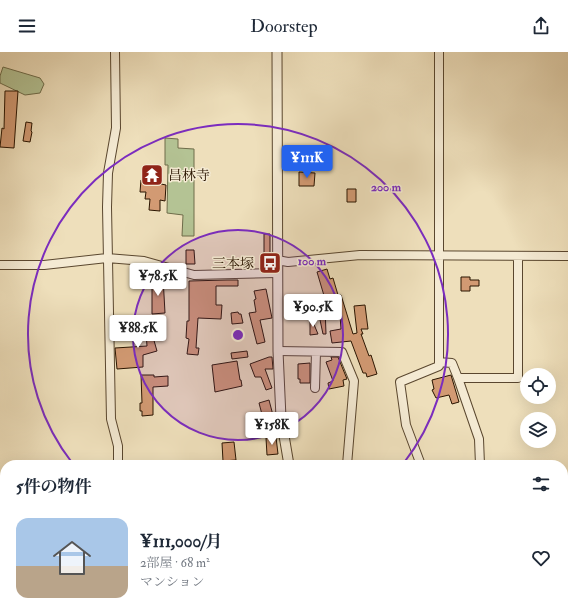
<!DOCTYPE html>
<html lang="ja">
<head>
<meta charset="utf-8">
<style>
  :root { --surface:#fff; --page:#f6f6f7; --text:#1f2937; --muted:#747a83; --line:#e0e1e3; --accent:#2563eb }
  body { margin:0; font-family:"IM FELL Double Pica","Noto Serif JP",serif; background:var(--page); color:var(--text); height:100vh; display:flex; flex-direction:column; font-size:15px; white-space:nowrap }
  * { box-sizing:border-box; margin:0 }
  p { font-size:13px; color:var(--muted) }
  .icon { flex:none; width:22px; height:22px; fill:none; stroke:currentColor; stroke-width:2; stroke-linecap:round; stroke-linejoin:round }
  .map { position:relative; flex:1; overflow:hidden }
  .drawer { position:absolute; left:0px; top:408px; width:568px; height:156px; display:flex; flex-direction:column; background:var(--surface); border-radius:16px 16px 0 0; box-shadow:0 4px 16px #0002 }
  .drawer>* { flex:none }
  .tools { position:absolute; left:520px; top:316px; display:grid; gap:8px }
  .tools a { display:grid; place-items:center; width:36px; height:36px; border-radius:50%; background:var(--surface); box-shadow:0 4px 16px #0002; font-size:20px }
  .price { position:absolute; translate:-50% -34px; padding:0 9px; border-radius:4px; background:#fff; color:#222; font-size:13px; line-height:26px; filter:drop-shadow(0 1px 2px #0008) }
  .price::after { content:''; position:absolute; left:50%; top:24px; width:12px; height:9px; margin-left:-6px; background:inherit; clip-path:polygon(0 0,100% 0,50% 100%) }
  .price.on { background:var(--accent); color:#fff }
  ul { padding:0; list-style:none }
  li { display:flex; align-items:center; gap:12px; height:100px; padding:0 16px }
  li+li { border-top:1px solid var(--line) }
  li span { display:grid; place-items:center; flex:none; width:112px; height:80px; border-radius:12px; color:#555 }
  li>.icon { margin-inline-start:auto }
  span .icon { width:48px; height:48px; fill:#fffc; stroke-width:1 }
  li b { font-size:17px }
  h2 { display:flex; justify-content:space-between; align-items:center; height:48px; padding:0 16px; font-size:17px }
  header { display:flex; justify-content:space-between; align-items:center; height:52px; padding:0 16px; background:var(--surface); font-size:18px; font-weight:600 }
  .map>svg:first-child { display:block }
</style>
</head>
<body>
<header><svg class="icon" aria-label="menu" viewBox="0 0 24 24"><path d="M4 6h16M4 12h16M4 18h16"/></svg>Doorstep<svg class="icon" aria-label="share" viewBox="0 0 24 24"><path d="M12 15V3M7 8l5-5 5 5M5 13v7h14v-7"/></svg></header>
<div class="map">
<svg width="568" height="564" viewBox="0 0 568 564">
  <rect width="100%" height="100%" fill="#eedfbb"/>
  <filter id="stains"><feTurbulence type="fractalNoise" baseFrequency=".005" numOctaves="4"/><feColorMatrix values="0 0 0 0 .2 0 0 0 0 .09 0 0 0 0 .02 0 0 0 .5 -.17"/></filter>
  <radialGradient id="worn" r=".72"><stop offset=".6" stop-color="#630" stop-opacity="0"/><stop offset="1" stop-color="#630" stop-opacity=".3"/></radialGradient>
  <path fill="#b4c394" stroke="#6e6c4a" d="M3 15 40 26 44 32 40 41 25 43 0 31V24Z
    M165 86 178 87V96L194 97V184H182L183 163 167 161 168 113H165Z"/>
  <path fill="#d29a73" stroke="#291400" d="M5 39H18L14 96 0 95 2 76 4 77Z
    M26 70 32 71 31 79 32 80 30 90 23 89Z
    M145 114 161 116V132L166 133 165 149 160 148V159L149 158 150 147H145L146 140H140L141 128H142L143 120H145Z
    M299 120 315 121 314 134H299Z
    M347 137H356V150H347Z
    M264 182H270V205H264Z
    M186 198H194L195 212H186Z
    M327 217 330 227 333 226 338 243H341L353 282 357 281 354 254 365 253 368 277H361L363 282H361L369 304 371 303 377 322 367 325 366 321H363L351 289 332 291 330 279 341 277 340 264H341L339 250 325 254 326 282H323L316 249 325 247 317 220Z
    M145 223V233H131V224Z
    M158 225H163L165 261 152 262V229H157Z
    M461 225H470V228H479V234H470V239H461Z
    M227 228H238V234H216V253H222L221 267 198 266 196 296H199L198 303 187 302 189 287 186 286 187 269H189V229Z
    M266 237 272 266 260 268 265 290 257 292 249 261 256 260 254 248 256 247 254 239Z
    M238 260 239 262H241L243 271 232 272 231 261Z
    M310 263 318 282 310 283Z
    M151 266V274L161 273V285H153L157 299 143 303V315L117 317 115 296 147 294 145 267Z
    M247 299 248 305 232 307 231 301Z
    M269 305H272L273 317H265L272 336 266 338 261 325H255L250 312Z
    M331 305H338L347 327 343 328 344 334 329 337 328 331 333 329 326 310 332 308Z
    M237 309 240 328H241L242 334 215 340 212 313Z
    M310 311V331H300V327H298V312Z
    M141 323H154V325L168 324V334L153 335V363L142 364V359H140V351H142Z
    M451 323 459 350 452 352 449 343 436 346 432 338 434 337 432 328Z
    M269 348 275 371 265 374 259 351Z
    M276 385 278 402 267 403 266 386Z
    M234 390 236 408 223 409 222 391Z"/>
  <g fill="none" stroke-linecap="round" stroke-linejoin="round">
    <g stroke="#5a472f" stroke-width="10">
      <path id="minor" d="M115 0 116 76 108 121 107 155 111 367 118 394V413
        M277 208 288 210 360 203 568 204
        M0 213H44L107 206 144 209 194 223 277 221
        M278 299 342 300 354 329 347 413
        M439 310 452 311 458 326
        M315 336 316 300
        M421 413 406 373 400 330 439 314V0
        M480 413 479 387 458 326H518V204
        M0 505H5
        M283 559V564
        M356 559V564
        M117 564V559
        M439 564V559"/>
    </g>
    <g stroke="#5a472f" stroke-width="11">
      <path id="tertiary" d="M277 0 278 299 281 366 289 413
        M563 466 568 467"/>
    </g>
    <use href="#minor" stroke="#f4ead3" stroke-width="8"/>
    <use href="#tertiary" stroke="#f4ead3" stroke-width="9"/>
  </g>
  <circle cx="238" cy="283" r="105" fill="#7b2cbf" fill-opacity=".12"/>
  <g fill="none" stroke="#7b2cbf" stroke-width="2">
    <circle cx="238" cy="283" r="105"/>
    <path d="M73 412A210 210 0 1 1 403 412"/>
  </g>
  <defs>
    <g id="temple-square" transform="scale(1.15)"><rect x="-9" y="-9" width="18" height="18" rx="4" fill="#8f2418" stroke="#f4ead3"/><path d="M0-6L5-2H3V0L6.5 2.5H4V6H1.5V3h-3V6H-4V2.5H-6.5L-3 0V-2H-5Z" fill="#fff"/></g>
    <g id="bus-square" transform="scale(1.15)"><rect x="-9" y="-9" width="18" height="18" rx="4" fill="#8f2418" stroke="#f4ead3"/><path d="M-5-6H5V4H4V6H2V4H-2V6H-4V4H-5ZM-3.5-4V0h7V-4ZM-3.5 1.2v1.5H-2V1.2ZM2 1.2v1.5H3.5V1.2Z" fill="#fff"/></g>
  </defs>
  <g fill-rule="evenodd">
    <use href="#temple-square" x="152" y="123"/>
    <use href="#bus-square" x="270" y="211"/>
  </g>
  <g text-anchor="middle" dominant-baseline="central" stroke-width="3" stroke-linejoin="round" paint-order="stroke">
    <g font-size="14" fill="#291400" stroke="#f4ead3" text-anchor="start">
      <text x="168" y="123">昌林寺</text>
      <text x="254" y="211" text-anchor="end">三本塚</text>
    </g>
  </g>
  <circle cx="238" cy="283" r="6" fill="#7b2cbf" stroke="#f4ead3" stroke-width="2"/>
  <g font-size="12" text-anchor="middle" font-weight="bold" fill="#7b2cbf" stroke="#f4ead3" stroke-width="3" stroke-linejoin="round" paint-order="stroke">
    <text x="386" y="139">200 m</text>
    <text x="312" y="213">100 m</text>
  </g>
  <rect width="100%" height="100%" filter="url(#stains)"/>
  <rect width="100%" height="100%" fill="url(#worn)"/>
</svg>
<div class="tools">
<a><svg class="icon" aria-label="locate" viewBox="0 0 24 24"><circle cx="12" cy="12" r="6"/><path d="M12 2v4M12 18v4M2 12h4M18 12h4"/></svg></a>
<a><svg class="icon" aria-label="layers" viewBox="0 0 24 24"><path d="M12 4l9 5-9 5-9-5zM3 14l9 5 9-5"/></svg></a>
</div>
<b class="price on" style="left:307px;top:127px">¥111K</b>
<b class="price" style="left:158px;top:245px">¥78.5K</b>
<b class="price" style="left:313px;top:276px">¥90.5K</b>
<b class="price" style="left:138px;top:297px">¥88.5K</b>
<b class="price" style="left:272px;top:394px">¥158K</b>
<section class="drawer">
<h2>5件の物件<svg class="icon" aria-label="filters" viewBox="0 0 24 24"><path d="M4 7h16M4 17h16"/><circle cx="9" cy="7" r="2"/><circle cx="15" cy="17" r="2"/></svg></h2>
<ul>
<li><span style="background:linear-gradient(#a9c7e8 60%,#b9a48a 0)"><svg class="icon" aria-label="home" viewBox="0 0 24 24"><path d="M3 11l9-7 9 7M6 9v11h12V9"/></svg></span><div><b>¥111,000/月</b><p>2部屋 · 68 m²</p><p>マンション</p></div><svg class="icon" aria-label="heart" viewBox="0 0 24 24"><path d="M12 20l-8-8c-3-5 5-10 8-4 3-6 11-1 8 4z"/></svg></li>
</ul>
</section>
</div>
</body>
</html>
